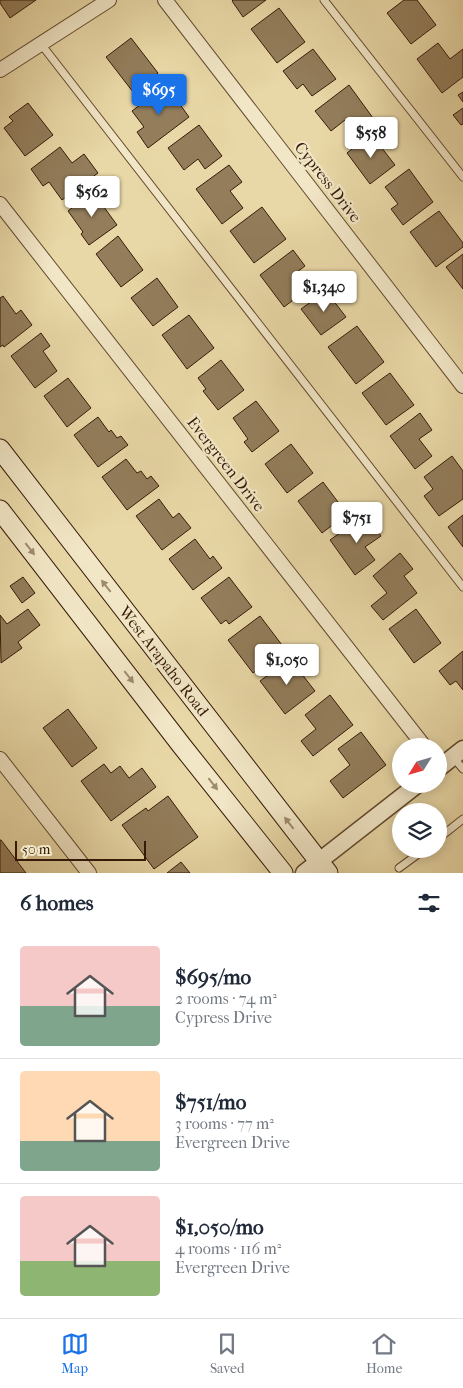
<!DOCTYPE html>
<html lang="en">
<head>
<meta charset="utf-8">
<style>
  :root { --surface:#fff; --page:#f6f6f7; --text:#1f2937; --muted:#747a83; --line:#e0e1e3; --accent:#1a73e8 }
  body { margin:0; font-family:"IM FELL French Canon",serif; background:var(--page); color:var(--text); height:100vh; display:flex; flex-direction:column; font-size:19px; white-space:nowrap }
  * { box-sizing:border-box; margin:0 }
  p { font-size:16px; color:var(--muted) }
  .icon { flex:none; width:28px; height:28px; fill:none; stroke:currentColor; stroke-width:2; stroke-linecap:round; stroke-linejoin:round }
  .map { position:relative; height:873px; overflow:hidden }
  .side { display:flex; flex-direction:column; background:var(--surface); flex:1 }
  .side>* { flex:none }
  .needle { width:32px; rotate:233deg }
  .fabs { position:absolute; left:392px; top:738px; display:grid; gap:10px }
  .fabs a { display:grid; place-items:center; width:55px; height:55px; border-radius:50%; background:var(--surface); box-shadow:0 2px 12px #0003; font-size:25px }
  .scale { position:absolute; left:15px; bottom:12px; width:131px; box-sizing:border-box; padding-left:5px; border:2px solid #361b08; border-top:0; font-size:14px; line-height:18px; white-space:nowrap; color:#361b08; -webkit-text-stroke:4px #f1e6c6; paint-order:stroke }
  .price { position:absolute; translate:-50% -42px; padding:0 11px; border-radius:5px; background:#fff; color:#222; font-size:16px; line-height:32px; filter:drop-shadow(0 1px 2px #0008) }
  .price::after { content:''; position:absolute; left:50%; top:30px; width:15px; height:11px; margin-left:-8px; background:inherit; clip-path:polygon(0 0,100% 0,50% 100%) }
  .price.current { background:var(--accent); color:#fff }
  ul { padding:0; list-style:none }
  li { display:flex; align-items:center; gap:15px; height:125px; padding:0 20px }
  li+li { border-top:1px solid var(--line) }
  li span { display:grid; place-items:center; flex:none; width:140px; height:100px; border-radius:5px; color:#555 }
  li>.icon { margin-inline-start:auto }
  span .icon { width:60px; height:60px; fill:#fffc; stroke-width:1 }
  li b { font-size:21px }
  h2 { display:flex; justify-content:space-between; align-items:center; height:60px; padding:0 20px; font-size:21px }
  .tab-bar { display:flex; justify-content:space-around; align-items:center; height:70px; border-top:1px solid var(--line); background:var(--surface); font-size:14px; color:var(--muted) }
  .tab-bar a { display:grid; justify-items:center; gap:2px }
  .tab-bar .current { color:var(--accent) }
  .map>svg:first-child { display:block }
</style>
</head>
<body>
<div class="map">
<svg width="463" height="873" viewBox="0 0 463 873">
  <rect width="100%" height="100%" fill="#e9d8a7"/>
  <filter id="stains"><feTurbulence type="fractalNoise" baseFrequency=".004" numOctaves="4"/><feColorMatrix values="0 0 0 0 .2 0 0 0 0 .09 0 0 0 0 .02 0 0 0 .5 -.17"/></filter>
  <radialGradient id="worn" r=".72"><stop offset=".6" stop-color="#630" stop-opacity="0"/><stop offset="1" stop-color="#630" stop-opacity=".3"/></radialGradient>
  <path fill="#937d5b" stroke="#361b08" d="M0 0H36L10 18 0 3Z
    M233 0H266L243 17 232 1Z
    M404 0H417L436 25 411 44 387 13Z
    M279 8 305 42 277 63 251 29Z
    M131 38 158 73 133 92 106 57Z
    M438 43 450 59 463 49V77L442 93 417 59Z
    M313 49 336 79 312 96 303 84 297 89 283 71Z
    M166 85 189 117 148 148 137 132 144 127 132 111Z
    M349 85 373 118 354 132 345 120 331 131 315 111Z
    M463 92V102L458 95Z
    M28 103 53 135 25 156 4 128 13 121 9 117Z
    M463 108V124L461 125 453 115Z
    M199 125 222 156 205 169 198 159 184 170 168 148Z
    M371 134 395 165 370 184 347 153Z
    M60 147 72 163 84 154 98 173 62 200 49 182 43 186 31 169Z
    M229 165 242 182 230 191 243 208 222 224 196 189Z
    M409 169 433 202 403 225 391 209 398 204 385 187Z
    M93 192 117 225 89 245 81 234 83 232 68 211Z
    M262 207 286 239 254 263 230 231Z
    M439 211 463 243V247L436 267 410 232Z
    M118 236 143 270 121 287 96 254Z
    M293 250 305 266 293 275 305 291 284 307 260 275Z
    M463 254V289L446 267Z
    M157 278 178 307 153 326 131 298Z
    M326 291 346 317 321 335 301 309Z
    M3 296 16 314 21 310 32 325 4 347 3 345 0 347V298Z
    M189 315 214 348 187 369 162 335Z
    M357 326 384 362 356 384 328 347Z
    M41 333 50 346 43 351 57 371 35 388 11 356Z
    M221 360 244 390 218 410 203 391 206 389 198 378Z
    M390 373 414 405 386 425 362 393Z
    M68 378 91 408 67 427 44 396Z
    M256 401 279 431 252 452 244 442 248 439 233 418Z
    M420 413 432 430 419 439 432 456 415 469 390 436Z
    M98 417 109 432 111 430 117 438 121 436 128 445 98 467 74 435Z
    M291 444 313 473 287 493 265 464Z
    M452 456 463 471V499L439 516 424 496 433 489 424 477Z
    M126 459 137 473 141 471 147 479 151 476 159 486 127 510 102 477Z
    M323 482 347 514 322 533 298 501Z
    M159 499 173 518 179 513 191 528 162 550 136 516Z
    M365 515 381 536 365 547 375 560 355 575 330 540Z
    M463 515V547L448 527Z
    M195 539 210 559 213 556 222 568 193 590 169 559Z
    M400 553 413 569 404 576 417 593 383 620 371 606 387 593 373 576Z
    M23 577 35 593 22 603 10 586Z
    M229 577 252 607 229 624 226 620 221 624 201 598Z
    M28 609 40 625 18 642 22 648 1 663 0 615 7 624Z
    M416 609 441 643 414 663 389 629Z
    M260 616 285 649 253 673 228 640Z
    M463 651V690L456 681 450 685 439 671Z
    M290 659 315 691 285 714 260 681Z
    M330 695 353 725 313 756 301 741 316 729 305 715Z
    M68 709 97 748 72 767 43 728Z
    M361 732 386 765 343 798 330 781 350 765 338 749Z
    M104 764 111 773 120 766 129 778 142 768 156 787 111 821 81 781Z
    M168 796 198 837 154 869 122 825 146 808 148 811Z
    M0 840H1L26 873H0Z
    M181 862 190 873H167Z"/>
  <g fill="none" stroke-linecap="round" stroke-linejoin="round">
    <g stroke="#634a30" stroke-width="9">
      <path id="service" d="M324 0 463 177
        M41 44 463 587
        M453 757 463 769
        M439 838 463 819
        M399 868 425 849"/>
    </g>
    <g stroke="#634a30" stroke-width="16">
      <path id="minor" d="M165 0 463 386
        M0 70 109 0
        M0 204 424 746
        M0 759 89 873"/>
    </g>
    <g stroke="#634a30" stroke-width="19">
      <path id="tertiary" d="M439 768 463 749
        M304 873 418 784"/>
    </g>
    <g stroke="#361b08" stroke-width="21">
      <path id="secondary" d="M0 449 328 873
        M0 510 182 746 283 873"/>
    </g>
    <use href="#service" stroke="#f1e6c6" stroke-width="7"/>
    <use href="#minor" stroke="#f1e6c6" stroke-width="14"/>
    <use href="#tertiary" stroke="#f1e6c6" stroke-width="16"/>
    <use href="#secondary" stroke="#f1e6c6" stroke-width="19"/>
  </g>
  <defs><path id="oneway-solid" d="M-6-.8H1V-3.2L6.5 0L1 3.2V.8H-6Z" transform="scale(1.25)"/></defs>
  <g fill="#9d8b70">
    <use href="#oneway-solid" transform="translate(30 549) rotate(52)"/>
    <use href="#oneway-solid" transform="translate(106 586) rotate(-128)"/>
    <use href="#oneway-solid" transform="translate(129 677) rotate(52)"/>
    <use href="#oneway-solid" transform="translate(213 784) rotate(52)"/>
    <use href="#oneway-solid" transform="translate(289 823) rotate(-128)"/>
  </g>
  <g text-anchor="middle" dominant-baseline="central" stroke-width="4.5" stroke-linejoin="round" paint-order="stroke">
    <g font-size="16" fill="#361b08" stroke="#f1e6c6">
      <text transform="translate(328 182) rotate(52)">Cypress Drive</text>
      <text transform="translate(226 464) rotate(52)">Evergreen Drive</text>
      <text transform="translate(164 661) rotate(52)">West Arapaho Road</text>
    </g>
  </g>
  <rect width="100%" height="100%" filter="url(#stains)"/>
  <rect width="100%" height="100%" fill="url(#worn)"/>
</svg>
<div class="fabs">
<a><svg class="needle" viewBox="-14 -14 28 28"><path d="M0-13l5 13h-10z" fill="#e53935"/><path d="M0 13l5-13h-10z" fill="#747a83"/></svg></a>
<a><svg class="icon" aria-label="layers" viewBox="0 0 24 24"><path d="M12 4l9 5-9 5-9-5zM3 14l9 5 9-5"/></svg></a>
</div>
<div class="scale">50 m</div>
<b class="price current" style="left:159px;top:116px">$695</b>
<b class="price" style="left:371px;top:159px">$558</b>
<b class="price" style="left:92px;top:218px">$562</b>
<b class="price" style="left:324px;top:313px">$1,340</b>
<b class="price" style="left:357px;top:544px">$751</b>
<b class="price" style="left:287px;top:686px">$1,050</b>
</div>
<section class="side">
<h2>6 homes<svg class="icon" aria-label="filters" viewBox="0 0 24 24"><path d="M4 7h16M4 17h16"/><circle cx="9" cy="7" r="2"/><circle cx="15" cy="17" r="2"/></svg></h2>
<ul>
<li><span style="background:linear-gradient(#f6c9c9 60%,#7fa58c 0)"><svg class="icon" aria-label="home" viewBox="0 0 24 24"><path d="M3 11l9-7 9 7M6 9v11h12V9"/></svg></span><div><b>$695/mo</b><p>2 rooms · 74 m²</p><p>Cypress Drive</p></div></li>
<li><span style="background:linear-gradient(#ffd9b3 70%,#7fa58c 0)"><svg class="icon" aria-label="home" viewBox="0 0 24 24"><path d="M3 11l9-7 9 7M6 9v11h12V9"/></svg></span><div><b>$751/mo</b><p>3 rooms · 77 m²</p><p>Evergreen Drive</p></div></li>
<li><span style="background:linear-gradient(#f6c9c9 65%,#8fb573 0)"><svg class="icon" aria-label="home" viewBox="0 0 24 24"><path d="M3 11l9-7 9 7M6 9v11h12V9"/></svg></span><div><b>$1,050/mo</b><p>4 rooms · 116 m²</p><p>Evergreen Drive</p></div></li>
</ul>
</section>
<nav class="tab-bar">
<a class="current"><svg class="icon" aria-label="map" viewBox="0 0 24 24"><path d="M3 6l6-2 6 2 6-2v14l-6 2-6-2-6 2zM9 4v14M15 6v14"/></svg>Map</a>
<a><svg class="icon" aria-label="saved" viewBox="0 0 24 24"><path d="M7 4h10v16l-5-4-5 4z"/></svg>Saved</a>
<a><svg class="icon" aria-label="home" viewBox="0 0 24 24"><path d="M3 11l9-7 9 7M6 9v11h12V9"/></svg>Home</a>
</nav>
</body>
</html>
